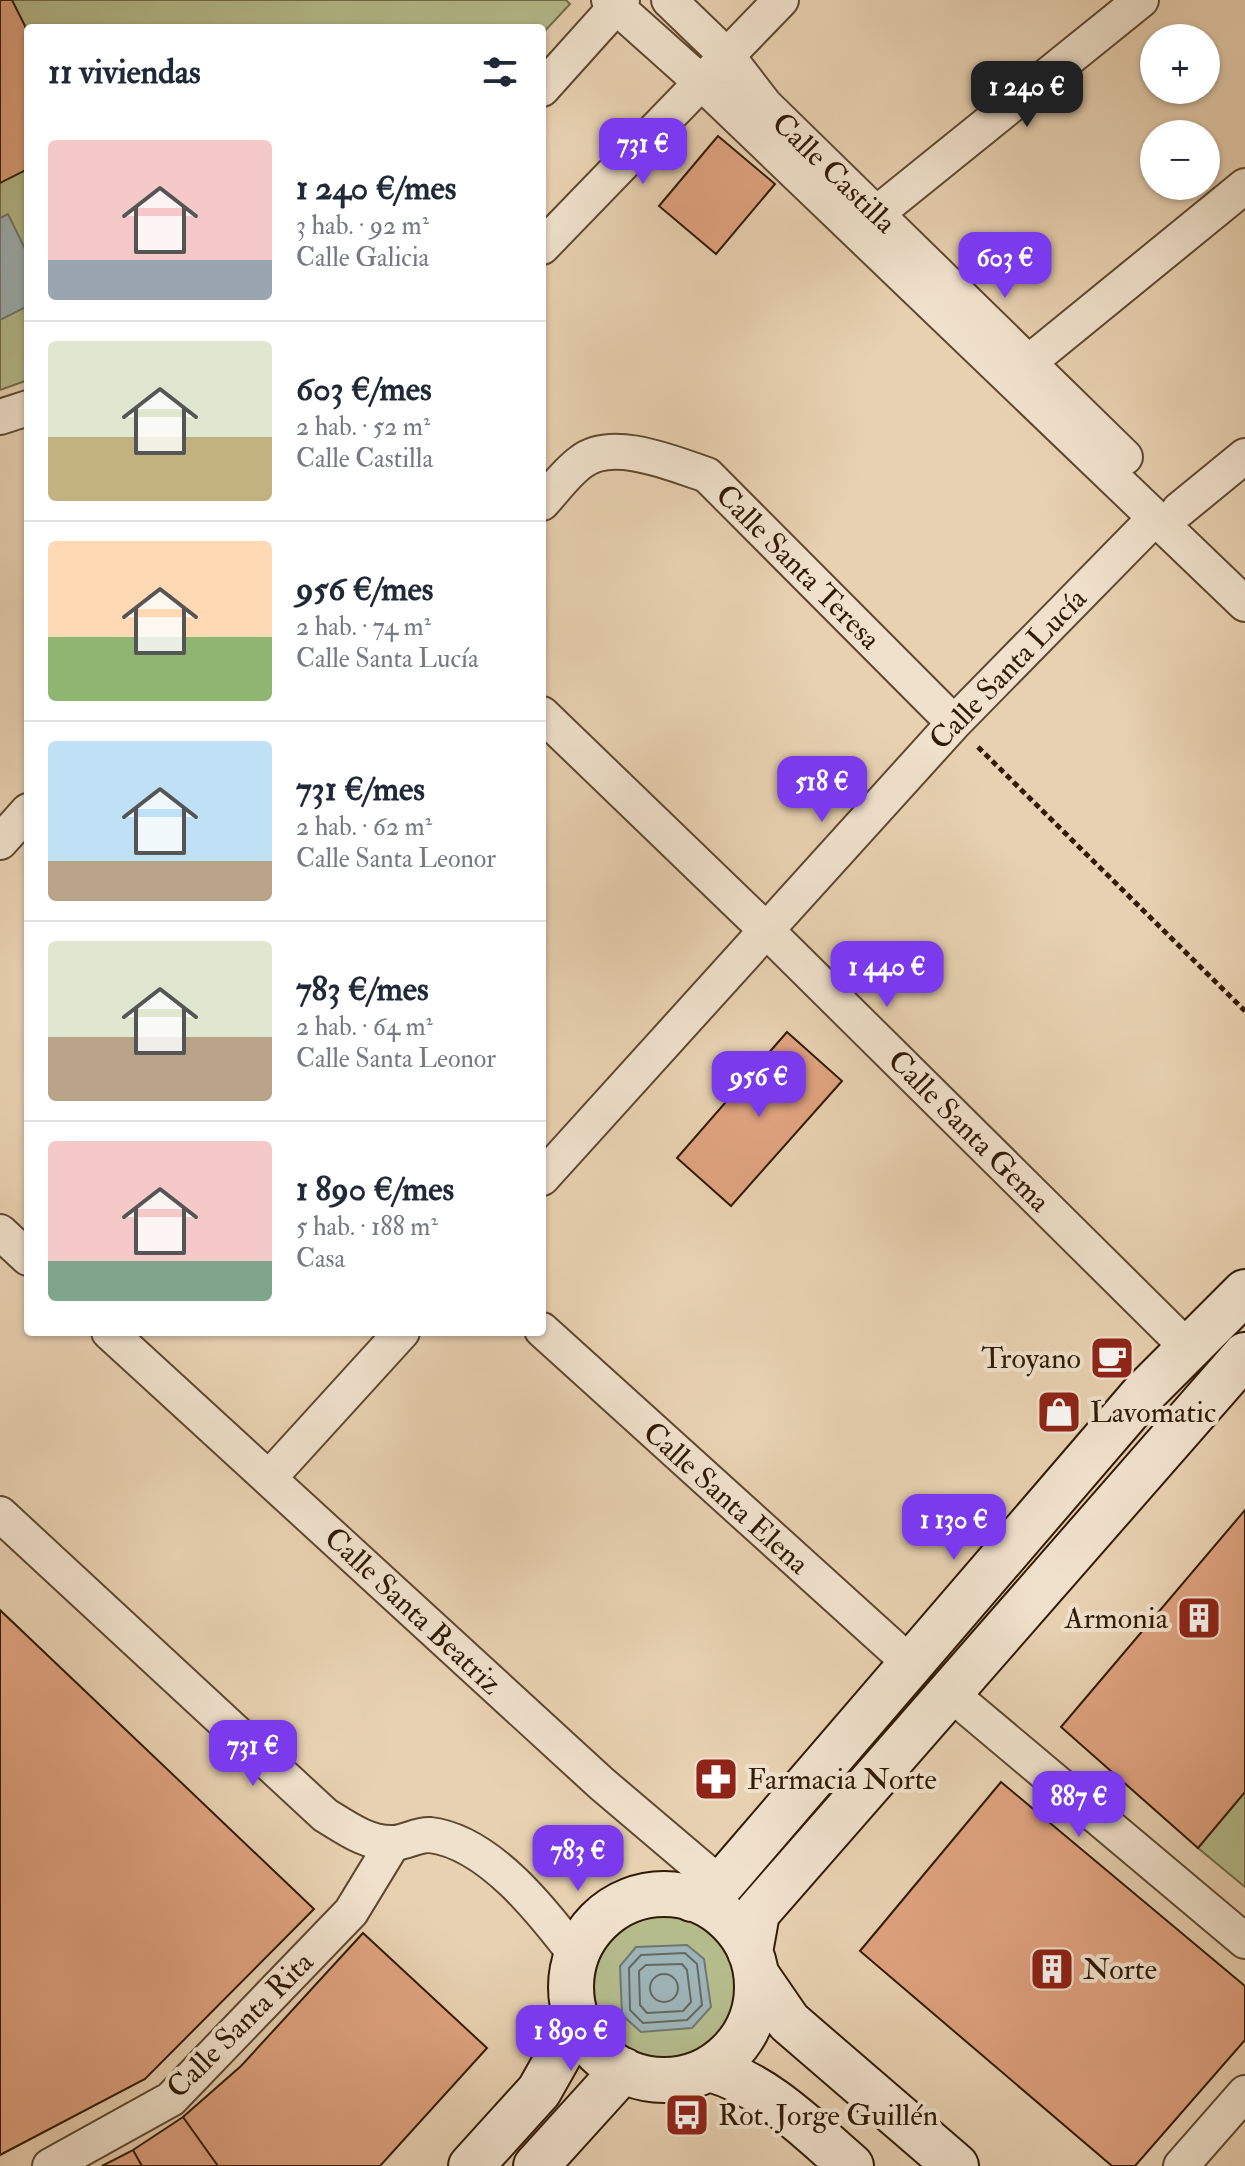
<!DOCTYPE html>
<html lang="es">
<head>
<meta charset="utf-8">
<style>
  :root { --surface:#fff; --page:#f2f2f3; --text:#1f2937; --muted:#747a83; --line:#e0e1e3; --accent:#7c3aed }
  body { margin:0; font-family:"IM FELL Double Pica",serif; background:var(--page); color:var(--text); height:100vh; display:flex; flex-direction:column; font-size:30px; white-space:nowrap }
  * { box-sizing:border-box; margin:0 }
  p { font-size:26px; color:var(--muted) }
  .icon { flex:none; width:44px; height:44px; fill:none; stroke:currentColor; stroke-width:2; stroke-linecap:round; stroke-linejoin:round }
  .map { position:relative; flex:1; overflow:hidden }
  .details { position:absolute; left:24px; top:24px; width:522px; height:1312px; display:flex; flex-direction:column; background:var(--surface); border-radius:8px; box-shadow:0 2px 6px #0004 }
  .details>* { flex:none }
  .tools { position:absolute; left:1140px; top:24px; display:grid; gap:16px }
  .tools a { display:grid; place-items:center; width:80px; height:80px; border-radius:50%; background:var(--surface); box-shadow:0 2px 6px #0004; font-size:40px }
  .price { position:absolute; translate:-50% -68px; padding:0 18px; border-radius:16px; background:var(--accent); color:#fff; font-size:26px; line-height:52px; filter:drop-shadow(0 2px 4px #0008) }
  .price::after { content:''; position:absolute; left:50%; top:48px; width:24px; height:18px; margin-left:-12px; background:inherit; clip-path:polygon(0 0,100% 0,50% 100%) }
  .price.on { background:#222; color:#fff }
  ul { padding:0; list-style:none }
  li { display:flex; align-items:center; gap:24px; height:200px; padding:0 24px }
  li+li { border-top:2px solid var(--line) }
  li span { display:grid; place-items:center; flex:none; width:224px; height:160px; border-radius:8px; color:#555 }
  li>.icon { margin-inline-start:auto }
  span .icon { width:96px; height:96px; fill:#fffc; stroke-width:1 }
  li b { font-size:34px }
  h2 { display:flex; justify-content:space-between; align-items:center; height:96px; padding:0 24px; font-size:34px }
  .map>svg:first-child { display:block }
</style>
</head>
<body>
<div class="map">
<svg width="1245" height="2166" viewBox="0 0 1245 2166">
  <rect width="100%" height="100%" fill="#e8d1b1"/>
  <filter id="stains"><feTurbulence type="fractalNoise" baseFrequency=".0025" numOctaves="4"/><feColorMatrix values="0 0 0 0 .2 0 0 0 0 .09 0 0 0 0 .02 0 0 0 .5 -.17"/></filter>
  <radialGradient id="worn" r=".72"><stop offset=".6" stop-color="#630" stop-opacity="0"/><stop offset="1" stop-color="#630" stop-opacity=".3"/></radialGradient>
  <path fill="#b5bc8c" stroke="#736c48" stroke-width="2" d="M0 0H566L570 4 542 34V28H28V380L0 390Z
    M1245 1792V1887L1198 1848Z
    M594 1987a71 71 0 1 1 142 0a71 71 0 1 1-142 0Z"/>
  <path fill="#9db4b8" stroke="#727770" stroke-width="2" d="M8 214 28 255V306L0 320V218Z
    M687 1945 704 1959 711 2007 692 2028 641 2032 622 2015 620 1966 636 1947Z"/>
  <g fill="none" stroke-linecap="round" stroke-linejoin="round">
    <path stroke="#67685e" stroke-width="2" d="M685 1953 697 1964 702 2005 687 2020 643 2023 630 2010 629 1968 641 1955Z
      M682 1964 687 1970 691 2002 683 2011 647 2013 640 2005 639 1971 646 1965Z
      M650 1988a14 14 0 1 1 28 0a14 14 0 1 1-28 0Z"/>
  </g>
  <path fill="#dfa27f" stroke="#311b05" stroke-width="2" d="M0 0H12L28 32V169L0 183Z
    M718 136 775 184 716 254 659 206Z
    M787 1032 842 1081 731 1206 677 1158Z
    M1245 1510V1792L1198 1848 1061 1727Z
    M0 1610 314 1909 145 2079 0 2155Z
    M1001 1782 1245 1986V2040L1135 2166H1112L860 1951Z
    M363 1933 487 2048 380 2166H218L183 2117 241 2066Z
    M183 2117 218 2166H142L133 2150Z
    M133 2150 142 2166H102Z"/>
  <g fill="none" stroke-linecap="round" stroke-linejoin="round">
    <g stroke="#5f4830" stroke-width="38">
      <path id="street" d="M609 0 703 84 1245 604
        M669 0 728 57 765 105 1125 457
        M542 89 622 0
        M876 214 1141 0
        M542 247 781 0
        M1028 363 1245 186
        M0 417 28 408
        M542 503C554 490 566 473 581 462 612 437 674 464 707 475L954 723
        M1179 510 1245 456
        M542 714 765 929 1188 1348
        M0 842 28 811
        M542 1178 954 723 1155 518
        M0 1232 28 1258
        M542 1330 911 1664
        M109 1332 602 1784 721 1885
        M269 1478 402 1332
        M0 1514 325 1815C346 1828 368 1844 393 1843 405 1843 418 1834 430 1835 489 1842 543 1912 576 1955
        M950 1693 1245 1941
        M50 2166 171 2099 351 1912 393 1843
        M1181 2166 1245 2093"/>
    </g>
    <g stroke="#311b05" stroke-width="48">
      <path id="secondary" d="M571 1987a93 93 0 1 1 186 0a93 93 0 1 1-186 0Z
        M692 1899 721 1885 1144 1393 1245 1292
        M750 1952 757 1913 1245 1355
        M756 1974 789 2022 956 2166
        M710 2069C766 2085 807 2128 851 2166
        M471 2166 539 2091 578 2022
        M536 2166 623 2070"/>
    </g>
    <path stroke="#311b05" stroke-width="5" stroke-dasharray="6 4" stroke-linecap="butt" d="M978 747 1245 1011"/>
    <use href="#street" stroke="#f0e1cc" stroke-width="34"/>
    <use href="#secondary" stroke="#f0e1cc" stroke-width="44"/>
  </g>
  <defs>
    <g id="cafe-square" transform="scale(2.3)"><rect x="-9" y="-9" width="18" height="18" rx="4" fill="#8f2418" stroke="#f0e1cc"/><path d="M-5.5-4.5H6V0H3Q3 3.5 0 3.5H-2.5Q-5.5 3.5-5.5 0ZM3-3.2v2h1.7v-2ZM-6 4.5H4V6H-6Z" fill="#fff"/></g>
    <g id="shop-square" transform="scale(2.3)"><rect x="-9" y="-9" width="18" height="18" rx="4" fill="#8f2418" stroke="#f0e1cc"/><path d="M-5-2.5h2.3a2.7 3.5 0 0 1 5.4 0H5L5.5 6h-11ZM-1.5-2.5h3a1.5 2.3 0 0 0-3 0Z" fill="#fff"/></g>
    <g id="building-square" transform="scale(2.3)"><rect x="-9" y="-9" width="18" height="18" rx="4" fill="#8f2418" stroke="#f0e1cc"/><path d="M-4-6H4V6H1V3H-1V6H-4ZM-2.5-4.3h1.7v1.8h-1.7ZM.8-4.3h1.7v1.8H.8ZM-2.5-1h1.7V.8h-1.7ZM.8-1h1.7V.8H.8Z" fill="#fff"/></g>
    <g id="pharmacy-square" transform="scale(2.3)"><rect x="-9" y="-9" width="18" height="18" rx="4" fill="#8f2418" stroke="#f0e1cc"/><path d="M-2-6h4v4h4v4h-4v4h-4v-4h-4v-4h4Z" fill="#fff"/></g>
    <g id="bus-square" transform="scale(2.3)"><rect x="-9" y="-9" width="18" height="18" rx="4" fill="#8f2418" stroke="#f0e1cc"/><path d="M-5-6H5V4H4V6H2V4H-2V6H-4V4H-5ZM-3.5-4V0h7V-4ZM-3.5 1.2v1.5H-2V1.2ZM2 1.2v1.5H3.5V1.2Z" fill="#fff"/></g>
  </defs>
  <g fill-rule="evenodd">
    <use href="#cafe-square" x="1112" y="1358"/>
    <use href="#shop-square" x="1059" y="1412"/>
    <use href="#building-square" x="1199" y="1618"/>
    <use href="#pharmacy-square" x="716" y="1779"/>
    <use href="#building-square" x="1052" y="1969"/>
    <use href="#bus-square" x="687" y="2115"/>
  </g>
  <g text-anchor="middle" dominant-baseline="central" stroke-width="8" stroke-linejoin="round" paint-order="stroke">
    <g font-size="30" fill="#311b05" stroke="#f0e1cc">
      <text transform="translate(834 173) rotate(44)">Calle Castilla</text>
      <text transform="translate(798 567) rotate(45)">Calle Santa Teresa</text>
      <text transform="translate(1008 669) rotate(-46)">Calle Santa Lucía</text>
      <text transform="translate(969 1131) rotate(45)">Calle Santa Gema</text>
      <text transform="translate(726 1498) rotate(42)">Calle Santa Elena</text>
      <text transform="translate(413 1611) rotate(43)">Calle Santa Beatriz</text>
      <text transform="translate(240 2025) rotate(-45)">Calle Santa Rita</text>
    </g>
    <g font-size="30" fill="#311b05" stroke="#f0e1cc" text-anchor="start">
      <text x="1081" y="1358" text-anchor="end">Troyano</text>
      <text x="1090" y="1412">Lavomatic</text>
      <text x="1168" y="1618" text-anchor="end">Armonia</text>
      <text x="747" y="1779">Farmacia Norte</text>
      <text x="1083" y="1969">Norte</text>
      <text x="718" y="2115">Rot. Jorge Guillén</text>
    </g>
  </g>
  <rect width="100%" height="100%" filter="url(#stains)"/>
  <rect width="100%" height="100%" fill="url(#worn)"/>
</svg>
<div class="tools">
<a>+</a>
<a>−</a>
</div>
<b class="price on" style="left:1027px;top:129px">1 240 €</b>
<b class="price" style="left:643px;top:186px">731 €</b>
<b class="price" style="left:1005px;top:300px">603 €</b>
<b class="price" style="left:822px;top:824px">518 €</b>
<b class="price" style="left:887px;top:1009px">1 440 €</b>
<b class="price" style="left:759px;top:1119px">956 €</b>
<b class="price" style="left:954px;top:1562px">1 130 €</b>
<b class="price" style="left:253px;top:1788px">731 €</b>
<b class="price" style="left:1079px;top:1839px">887 €</b>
<b class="price" style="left:578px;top:1893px">783 €</b>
<b class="price" style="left:571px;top:2073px">1 890 €</b>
<section class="details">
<h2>11 viviendas<svg class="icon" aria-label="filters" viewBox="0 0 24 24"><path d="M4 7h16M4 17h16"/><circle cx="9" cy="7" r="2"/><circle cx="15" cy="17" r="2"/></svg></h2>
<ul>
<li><span style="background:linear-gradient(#f6c9c9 75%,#9aa5b1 0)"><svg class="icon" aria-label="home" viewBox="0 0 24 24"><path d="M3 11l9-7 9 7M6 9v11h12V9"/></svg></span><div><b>1 240 €/mes</b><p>3 hab. · 92 m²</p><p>Calle Galicia</p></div></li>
<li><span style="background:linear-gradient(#dfe7d0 60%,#c2b280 0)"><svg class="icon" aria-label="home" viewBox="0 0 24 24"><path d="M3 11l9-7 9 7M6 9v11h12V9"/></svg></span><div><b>603 €/mes</b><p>2 hab. · 52 m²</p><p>Calle Castilla</p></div></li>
<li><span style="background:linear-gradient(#ffd9b3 60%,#8fb573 0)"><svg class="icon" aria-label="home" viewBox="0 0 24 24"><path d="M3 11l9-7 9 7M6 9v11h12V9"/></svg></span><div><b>956 €/mes</b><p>2 hab. · 74 m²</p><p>Calle Santa Lucía</p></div></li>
<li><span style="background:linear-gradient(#bfe0f5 75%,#b9a48a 0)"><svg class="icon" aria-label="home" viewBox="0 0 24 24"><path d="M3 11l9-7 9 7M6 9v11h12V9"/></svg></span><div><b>731 €/mes</b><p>2 hab. · 62 m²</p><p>Calle Santa Leonor</p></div></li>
<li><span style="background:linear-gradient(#dfe7d0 60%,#b9a48a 0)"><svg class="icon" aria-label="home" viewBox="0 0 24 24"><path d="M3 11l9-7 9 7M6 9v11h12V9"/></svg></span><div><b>783 €/mes</b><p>2 hab. · 64 m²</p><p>Calle Santa Leonor</p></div></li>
<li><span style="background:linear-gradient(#f6c9c9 75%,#7fa58c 0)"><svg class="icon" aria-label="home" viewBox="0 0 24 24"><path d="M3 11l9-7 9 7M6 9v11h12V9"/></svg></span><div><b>1 890 €/mes</b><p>5 hab. · 188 m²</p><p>Casa</p></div></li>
</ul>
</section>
</div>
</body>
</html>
